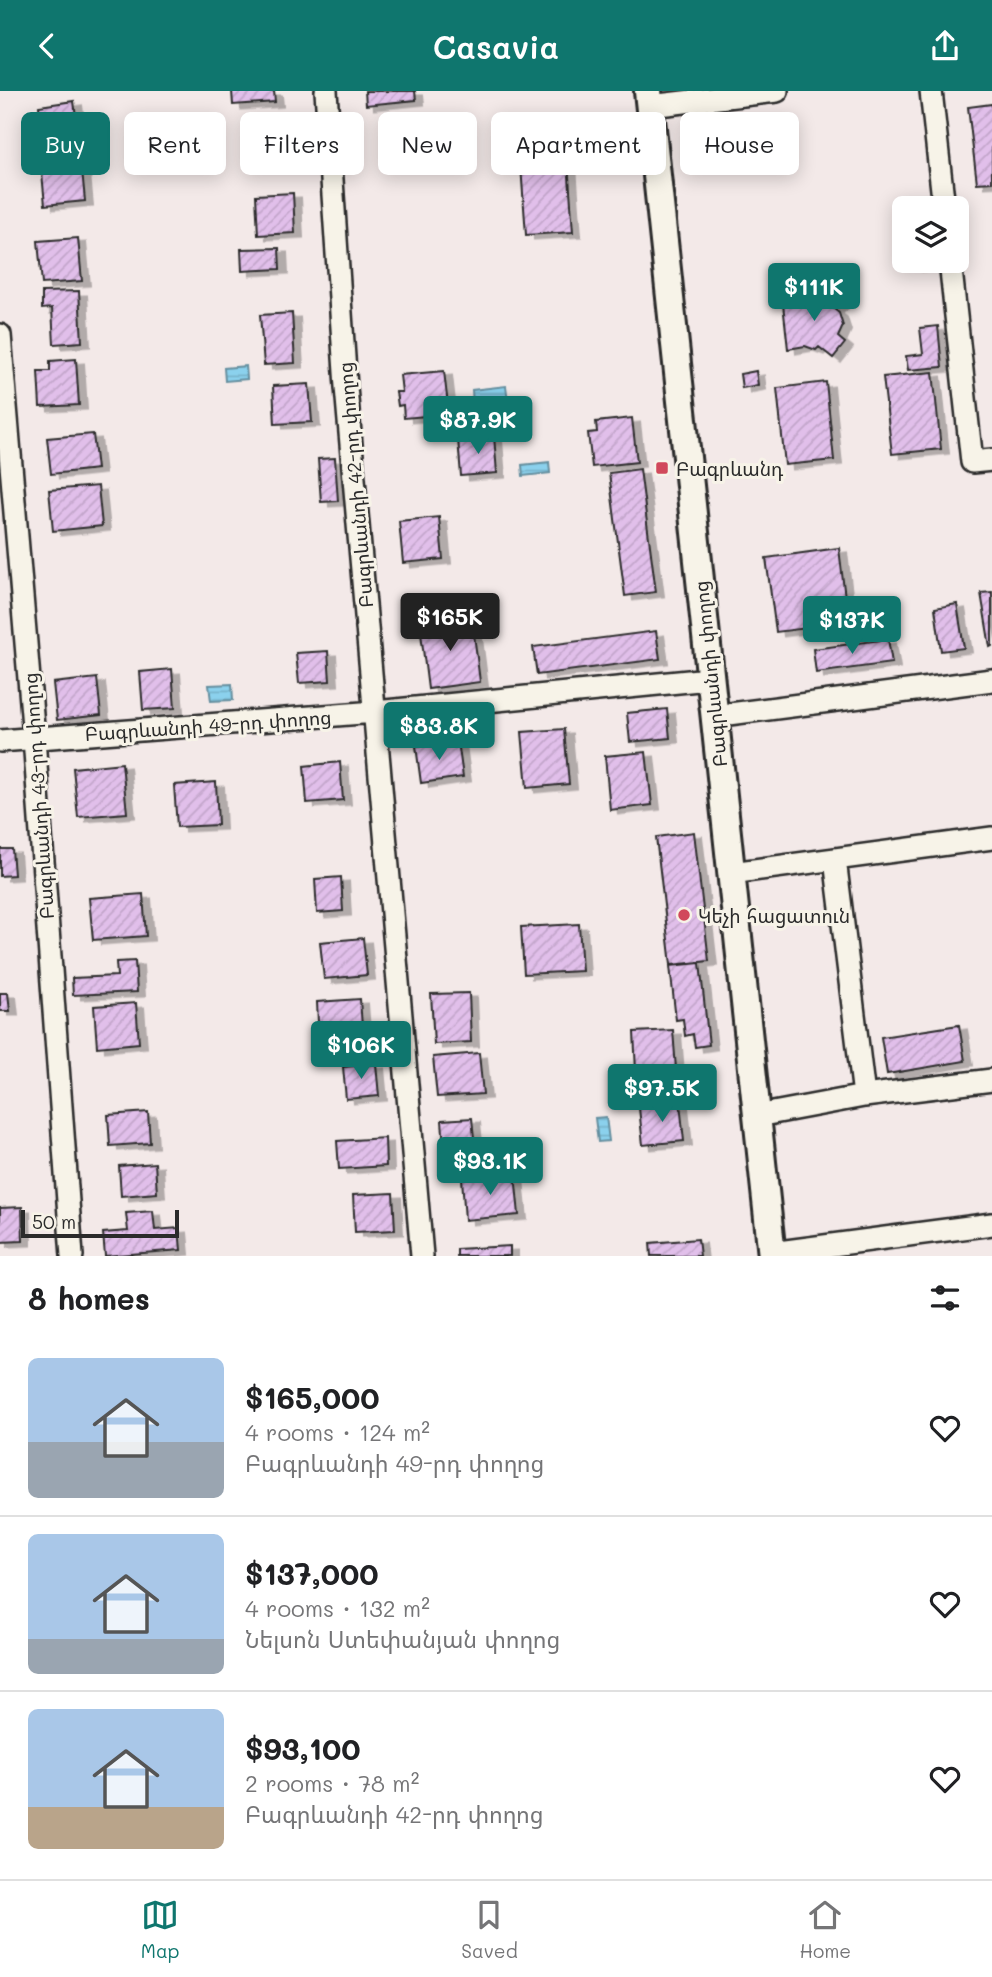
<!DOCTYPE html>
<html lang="en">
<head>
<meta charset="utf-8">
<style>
  :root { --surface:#fff; --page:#f6f6f6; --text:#202124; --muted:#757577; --line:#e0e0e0; --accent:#0f766e }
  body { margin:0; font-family:Mali,"Noto Sans Armenian",sans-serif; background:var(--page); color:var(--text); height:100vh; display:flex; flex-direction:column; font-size:26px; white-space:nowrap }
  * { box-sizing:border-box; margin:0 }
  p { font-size:23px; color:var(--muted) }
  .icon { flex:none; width:38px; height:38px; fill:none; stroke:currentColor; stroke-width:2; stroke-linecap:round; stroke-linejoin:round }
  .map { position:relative; height:1165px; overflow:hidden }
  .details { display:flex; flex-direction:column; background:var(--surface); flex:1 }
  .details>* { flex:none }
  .banner { position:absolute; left:21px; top:21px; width:950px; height:63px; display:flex; gap:14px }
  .controls { position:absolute; left:892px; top:105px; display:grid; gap:14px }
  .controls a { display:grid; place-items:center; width:77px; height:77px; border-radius:10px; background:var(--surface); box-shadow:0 4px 18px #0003; font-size:35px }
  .scale { position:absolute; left:21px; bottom:18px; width:158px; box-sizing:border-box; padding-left:7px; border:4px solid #2b2b2b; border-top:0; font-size:19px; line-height:24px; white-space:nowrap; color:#2b2b2b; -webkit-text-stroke:5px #f7f3e8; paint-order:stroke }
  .price { position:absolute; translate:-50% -60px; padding:0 16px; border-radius:7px; background:var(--accent); color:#fff; font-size:23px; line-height:46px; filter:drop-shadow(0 2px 4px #0008) }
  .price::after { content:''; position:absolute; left:50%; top:42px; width:21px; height:16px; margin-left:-10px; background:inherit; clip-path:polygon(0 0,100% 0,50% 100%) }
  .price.active { background:#222; color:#fff }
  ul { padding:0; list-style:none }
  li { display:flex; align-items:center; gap:21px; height:175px; padding:0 28px }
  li+li { border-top:2px solid var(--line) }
  li span { display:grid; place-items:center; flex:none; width:196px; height:140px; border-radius:10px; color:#555 }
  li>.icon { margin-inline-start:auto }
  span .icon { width:84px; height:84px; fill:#fffc; stroke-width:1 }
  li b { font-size:30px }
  h2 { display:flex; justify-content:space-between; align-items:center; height:84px; padding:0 28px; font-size:30px }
  .chip { padding:0 24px; border-radius:10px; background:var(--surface); box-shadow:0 4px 18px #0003; font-size:24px; line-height:63px }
  .chip.active { background:var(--accent); color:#fff }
  header { display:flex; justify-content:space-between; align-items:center; height:91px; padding:0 28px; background:var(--accent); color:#fff; font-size:32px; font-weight:600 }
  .menu { display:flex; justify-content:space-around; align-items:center; height:98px; border-top:2px solid var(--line); background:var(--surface); font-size:19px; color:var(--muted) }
  .menu a { display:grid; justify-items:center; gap:4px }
  .menu .active { color:var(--accent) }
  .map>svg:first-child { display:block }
</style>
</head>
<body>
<header><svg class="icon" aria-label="back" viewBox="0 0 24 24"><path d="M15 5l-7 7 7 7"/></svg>Casavia<svg class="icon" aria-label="share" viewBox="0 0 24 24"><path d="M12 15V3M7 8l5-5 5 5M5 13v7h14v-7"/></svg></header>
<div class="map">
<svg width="992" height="1165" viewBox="0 0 992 1165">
  <defs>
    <pattern id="water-rules" width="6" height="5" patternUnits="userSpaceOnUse" patternTransform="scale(1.75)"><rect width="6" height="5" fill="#8bd1ed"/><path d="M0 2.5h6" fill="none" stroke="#78b4cb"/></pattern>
    <pattern id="building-hatch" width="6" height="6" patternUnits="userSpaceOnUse" patternTransform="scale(1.75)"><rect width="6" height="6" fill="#e1bfea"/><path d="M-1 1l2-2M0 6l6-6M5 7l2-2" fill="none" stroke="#c1a4c9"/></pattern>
    <filter id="shadow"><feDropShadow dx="8" dy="4.5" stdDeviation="0" flood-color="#0004"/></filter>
  </defs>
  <rect width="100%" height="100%" fill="#f3e9e8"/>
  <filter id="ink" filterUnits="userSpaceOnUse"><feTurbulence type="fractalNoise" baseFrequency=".0143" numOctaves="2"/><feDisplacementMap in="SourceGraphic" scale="14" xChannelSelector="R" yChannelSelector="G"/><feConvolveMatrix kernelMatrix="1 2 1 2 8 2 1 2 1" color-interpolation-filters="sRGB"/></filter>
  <g filter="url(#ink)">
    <path fill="url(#water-rules)" stroke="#658f9f" stroke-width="2" d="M246 275 247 288 225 290 224 277Z
      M506 295 508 310 473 313 472 299Z
      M549 371 550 382 523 385 522 374Z
      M232 593 233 609 211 610 209 594Z
      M606 1026 609 1050 598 1051 595 1027Z"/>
    <path fill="url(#building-hatch)" stroke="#2b2b2b" stroke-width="2" filter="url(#shadow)" d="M232 0H274L275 11 233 14Z
      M365 0H415L416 9 366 14Z
      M74 10 79 49 43 54 39 15Z
      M992 13V91L977 92 968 16Z
      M81 68 85 110 45 114 41 71Z
      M568 71 573 141 526 144 521 75Z
      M293 102 295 142 258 144 256 104Z
      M78 147 82 190 42 193 38 150Z
      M279 157 280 178 242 180 241 158Z
      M913 170H930L931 174 914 176Z
      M801 198 815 211 825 199 840 213 834 218 839 222 843 235 838 246 845 252 833 267 819 256 816 259 805 255 788 258 783 213 791 212Z
      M79 200 82 251 54 253 52 217 42 218V201Z
      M292 222 295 272 264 274 260 224Z
      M938 235 942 276 908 279 906 265 923 263 920 237Z
      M76 268 79 314 40 316 38 280H50V270Z
      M444 280 449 323 404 327 403 314 398 315 396 301H402L400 284Z
      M756 280 758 294 742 297 740 283Z
      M933 281 941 358 892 363 883 286Z
      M826 291 834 369 785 374 777 297Z
      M309 293 312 331 275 333 273 295Z
      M632 327 637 371 592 376 588 342 597 341 596 331Z
      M93 343 97 378 51 383 47 347Z
      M494 345 497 382 461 385 458 348Z
      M335 367 338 410 321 411 318 368Z
      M640 378 656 501 625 505 609 382Z
      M98 395 102 435 53 440 49 399Z
      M439 426 443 468 403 472 399 430Z
      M839 457 848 532 776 541 766 467Z
      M992 501V555L990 556 981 502Z
      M957 513 964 557 941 560 935 517Z
      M472 527 480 591 428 598 420 534Z
      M656 540 660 568 537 584 533 556Z
      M888 548 892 572 816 582 813 558Z
      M328 560 330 590 299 592 296 562Z
      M172 578 175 617 143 619 140 581Z
      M97 587 101 624 57 629 53 592Z
      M667 618 670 647 630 651 627 622Z
      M564 638 569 693 527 697 522 641Z
      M458 650 463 686 421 692 416 655Z
      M646 661 652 714 610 719 605 665Z
      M340 671 343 709 307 712 304 675Z
      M122 672 127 722 78 726 73 677Z
      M216 691 218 734 177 736 174 694Z
      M694 741 709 870 671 874 656 746Z
      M0 758H12L14 784 0 785Z
      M341 786 343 820 317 822 315 788Z
      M143 803 146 845 93 849 89 807Z
      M579 833 582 880 524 883 521 836Z
      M363 847 367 884 324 888 320 851Z
      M135 870 137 901 73 904 72 887 117 885 116 871Z
      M700 872 709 954 695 956 693 943 685 945 683 928 676 929 670 875Z
      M0 902H8L10 920H0Z
      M469 902 471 951 434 953 431 903Z
      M360 908 363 949 319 952 317 911Z
      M136 912 139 952 97 956 94 915Z
      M959 934 965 970 887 983 881 946Z
      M673 939 676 978 636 980 634 941Z
      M479 962 483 1003 437 1006 433 966Z
      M376 973 379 1005 346 1008 343 976Z
      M680 1012 684 1050 643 1054 639 1017Z
      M148 1021 150 1052 110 1055 108 1024Z
      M472 1027 476 1067 445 1070 442 1029Z
      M385 1047 386 1075 339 1078 337 1050Z
      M155 1072 157 1102 121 1105 119 1075Z
      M515 1083 519 1124 465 1129 462 1087Z
      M393 1102 395 1139 355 1141 353 1104Z
      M22 1116 23 1150 0 1151V1117Z
      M153 1120 155 1139 179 1137 181 1159 105 1165 103 1142 128 1140 126 1122Z
      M698 1148 700 1165H651L650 1152Z
      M510 1155V1165H457V1158Z"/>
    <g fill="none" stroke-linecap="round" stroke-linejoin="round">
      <g stroke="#2b2b2b" stroke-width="26">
        <path id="minor" d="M326 0 346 296 422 1165
          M931 0 944 117
          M650 15 777 0
          M950 170 972 371 992 369
          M0 244 34 647 72 1165
          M714 625 992 589
          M0 650 375 621 709 588
          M835 768 864 1005
          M731 782 992 747
          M757 1025 864 1005 992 989
          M771 1162 992 1133"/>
      </g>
      <g stroke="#2b2b2b" stroke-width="32">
        <path id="major" d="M648 0 772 1165"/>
      </g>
      <use href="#minor" stroke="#f7f3e8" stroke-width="21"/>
      <use href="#major" stroke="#f7f3e8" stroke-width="26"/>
    </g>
  </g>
  <g fill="#d1495b" stroke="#f7f3e8" stroke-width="2.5">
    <rect x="655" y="370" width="14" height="14" rx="3.5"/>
    <circle cx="684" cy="824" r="7"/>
  </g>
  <g text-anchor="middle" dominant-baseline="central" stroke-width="6" stroke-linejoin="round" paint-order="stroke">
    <g font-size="19" fill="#2b2b2b" stroke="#f7f3e8" text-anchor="start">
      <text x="676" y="377">Բագրևանդ</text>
      <text x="698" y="824">Կեչի հացատուն</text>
    </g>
    <g font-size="19" fill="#2b2b2b" stroke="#f7f3e8">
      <text transform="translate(355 394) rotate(-95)">Բագրևանդի 42-րդ փողոց</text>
      <text transform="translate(710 583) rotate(-96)">Բագրևանդի փողոց</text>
      <text transform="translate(208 634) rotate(-4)">Բագրևանդի 49-րդ փողոց</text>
      <text transform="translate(38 705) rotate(-94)">Բագրևանդի 43-րդ փողոց</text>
    </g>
  </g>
</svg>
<div class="controls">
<a><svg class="icon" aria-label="layers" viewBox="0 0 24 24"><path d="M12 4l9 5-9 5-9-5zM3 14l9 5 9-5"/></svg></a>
</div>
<div class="scale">50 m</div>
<b class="price" style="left:814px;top:232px">$111K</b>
<b class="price" style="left:478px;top:365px">$87.9K</b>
<b class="price active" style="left:450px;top:562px">$165K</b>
<b class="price" style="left:852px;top:565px">$137K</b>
<b class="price" style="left:439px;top:671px">$83.8K</b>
<b class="price" style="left:361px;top:990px">$106K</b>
<b class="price" style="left:662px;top:1033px">$97.5K</b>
<b class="price" style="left:490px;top:1106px">$93.1K</b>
<div class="banner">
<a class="chip active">Buy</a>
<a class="chip">Rent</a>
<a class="chip">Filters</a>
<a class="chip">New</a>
<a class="chip">Apartment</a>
<a class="chip">House</a>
</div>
</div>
<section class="details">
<h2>8 homes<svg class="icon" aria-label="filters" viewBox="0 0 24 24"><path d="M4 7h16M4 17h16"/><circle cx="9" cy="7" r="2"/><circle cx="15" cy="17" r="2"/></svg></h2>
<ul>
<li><span style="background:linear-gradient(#a9c7e8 60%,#9aa5b1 0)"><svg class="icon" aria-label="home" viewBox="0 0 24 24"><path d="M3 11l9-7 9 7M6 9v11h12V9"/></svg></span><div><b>$165,000</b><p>4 rooms · 124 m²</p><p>Բագրևանդի 49-րդ փողոց</p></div><svg class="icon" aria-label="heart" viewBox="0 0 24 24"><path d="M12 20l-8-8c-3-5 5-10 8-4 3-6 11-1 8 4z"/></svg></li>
<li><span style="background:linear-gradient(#a9c7e8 75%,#9aa5b1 0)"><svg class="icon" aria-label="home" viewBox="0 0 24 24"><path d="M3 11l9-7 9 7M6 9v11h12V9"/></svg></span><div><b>$137,000</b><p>4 rooms · 132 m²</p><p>Նելսոն Ստեփանյան փողոց</p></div><svg class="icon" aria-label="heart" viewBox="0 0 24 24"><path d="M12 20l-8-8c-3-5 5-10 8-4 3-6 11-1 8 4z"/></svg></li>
<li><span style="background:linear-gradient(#a9c7e8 70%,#b9a48a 0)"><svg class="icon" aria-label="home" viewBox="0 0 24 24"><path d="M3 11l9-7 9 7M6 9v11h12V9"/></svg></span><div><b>$93,100</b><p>2 rooms · 78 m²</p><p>Բագրևանդի 42-րդ փողոց</p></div><svg class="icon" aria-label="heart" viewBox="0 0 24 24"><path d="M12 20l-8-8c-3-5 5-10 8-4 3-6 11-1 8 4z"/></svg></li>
</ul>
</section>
<nav class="menu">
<a class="active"><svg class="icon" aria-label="map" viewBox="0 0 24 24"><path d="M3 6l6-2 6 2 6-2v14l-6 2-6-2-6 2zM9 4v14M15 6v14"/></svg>Map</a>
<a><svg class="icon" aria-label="saved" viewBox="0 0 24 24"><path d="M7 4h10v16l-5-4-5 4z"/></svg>Saved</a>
<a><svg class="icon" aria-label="home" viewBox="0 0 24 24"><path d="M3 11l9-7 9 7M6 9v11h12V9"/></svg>Home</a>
</nav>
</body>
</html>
